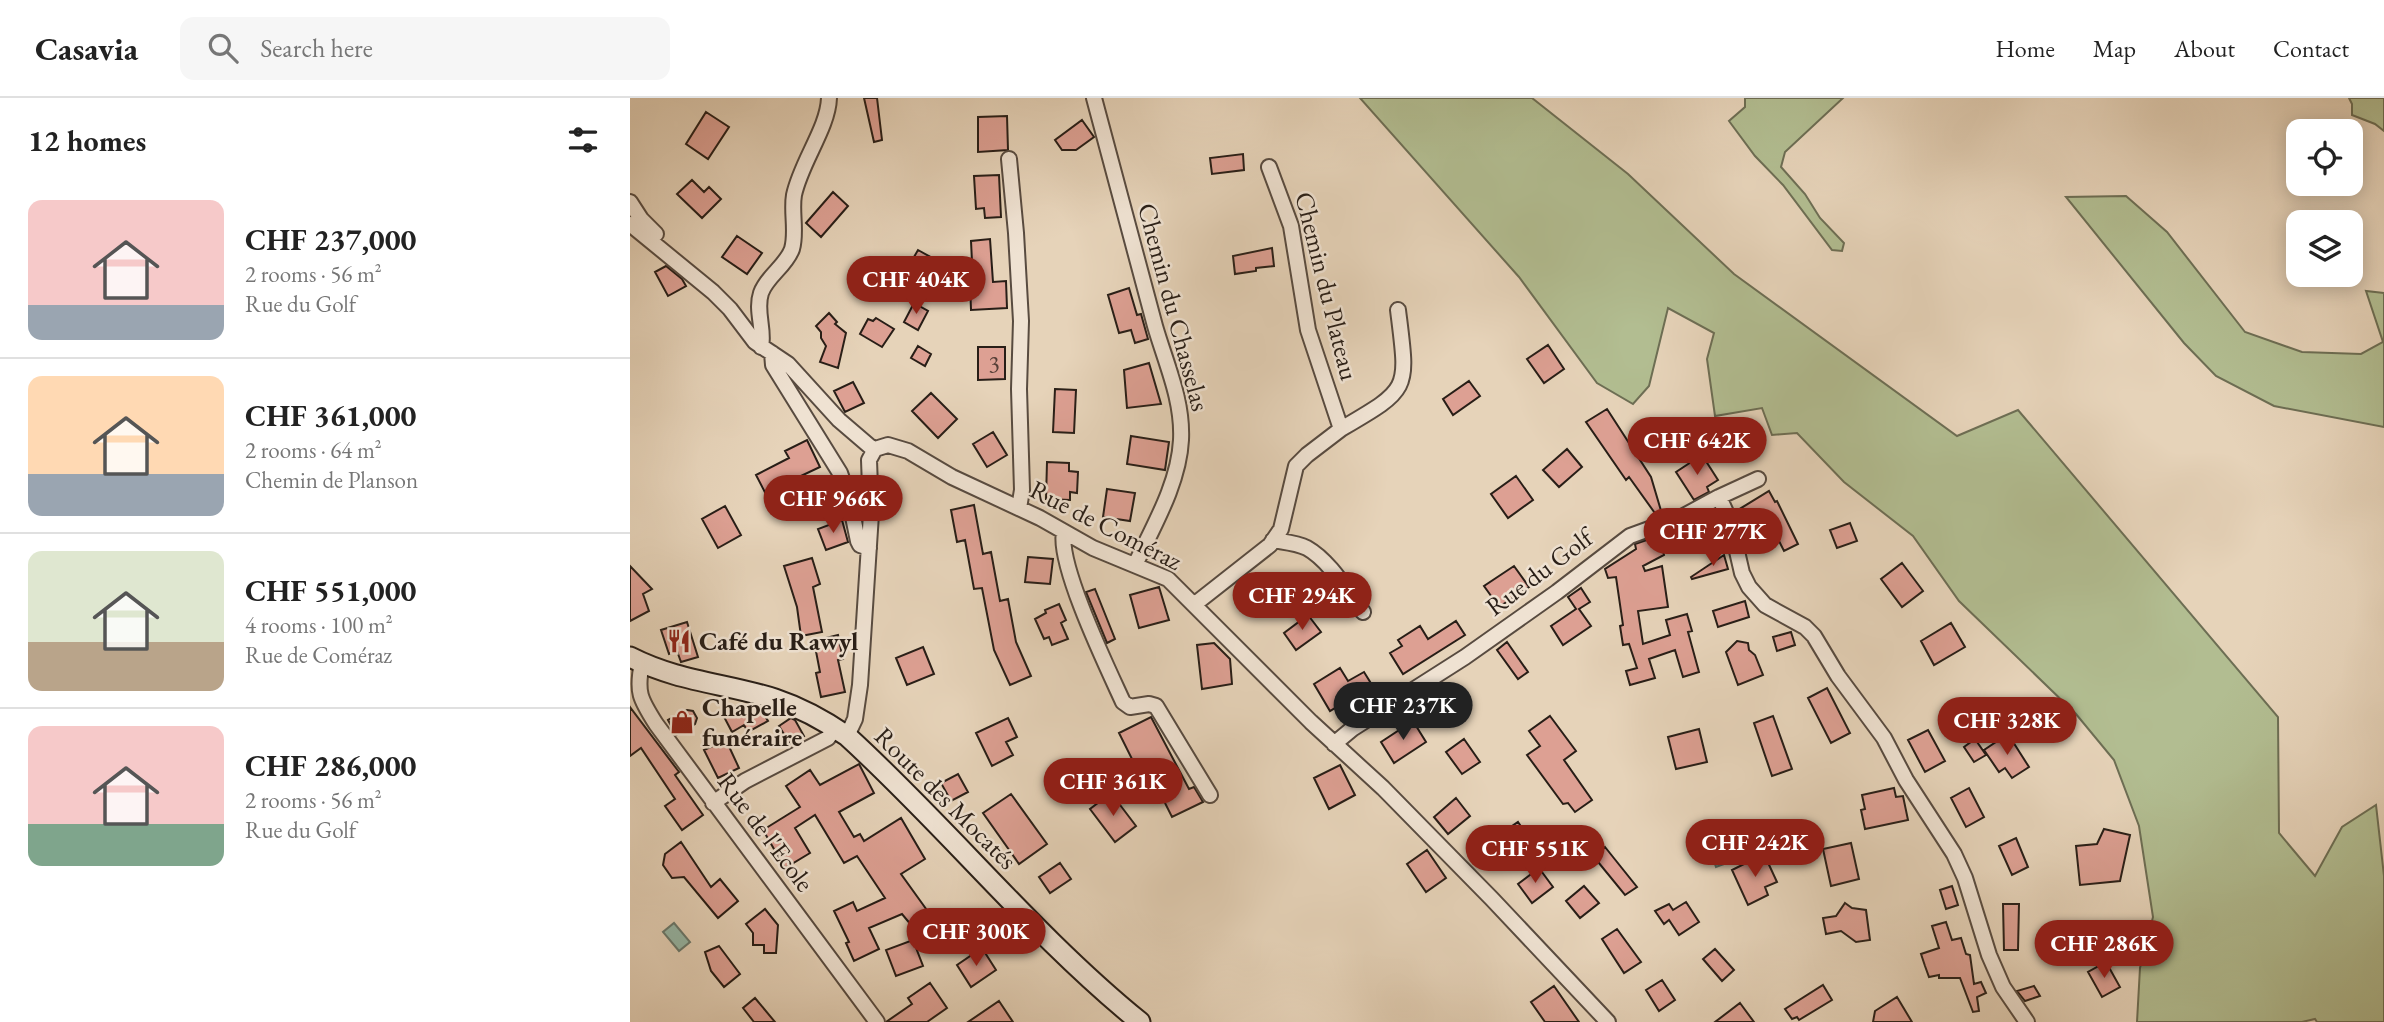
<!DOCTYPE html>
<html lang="en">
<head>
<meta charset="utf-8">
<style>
  :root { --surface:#fff; --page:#f6f6f6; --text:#222; --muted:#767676; --line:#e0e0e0; --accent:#8f2418 }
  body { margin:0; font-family:"EB Garamond",serif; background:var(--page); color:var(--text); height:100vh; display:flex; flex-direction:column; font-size:26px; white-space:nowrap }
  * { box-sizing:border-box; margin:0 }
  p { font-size:23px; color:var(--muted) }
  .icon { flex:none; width:38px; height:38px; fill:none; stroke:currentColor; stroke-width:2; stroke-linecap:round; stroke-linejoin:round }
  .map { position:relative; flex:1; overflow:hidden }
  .sheet { display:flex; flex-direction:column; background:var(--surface); width:630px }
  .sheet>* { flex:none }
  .fabs { position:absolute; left:1656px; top:21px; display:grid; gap:14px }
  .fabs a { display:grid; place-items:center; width:77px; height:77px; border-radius:14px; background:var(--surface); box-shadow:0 4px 18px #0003; font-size:35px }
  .price { position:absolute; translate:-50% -60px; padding:0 16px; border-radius:24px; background:var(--accent); color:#fff; font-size:23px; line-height:46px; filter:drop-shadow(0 2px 4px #0008) }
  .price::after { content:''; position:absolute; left:50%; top:42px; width:21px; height:16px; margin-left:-10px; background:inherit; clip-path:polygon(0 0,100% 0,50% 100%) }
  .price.active { background:#222; color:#fff }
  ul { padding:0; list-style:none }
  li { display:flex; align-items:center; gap:21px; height:175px; padding:0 28px }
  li+li { border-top:2px solid var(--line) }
  li span { display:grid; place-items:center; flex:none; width:196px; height:140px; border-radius:14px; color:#555 }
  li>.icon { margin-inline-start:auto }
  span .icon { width:84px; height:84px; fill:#fffc; stroke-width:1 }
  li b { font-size:30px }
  h2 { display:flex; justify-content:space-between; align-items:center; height:84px; padding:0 28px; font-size:30px }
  header { display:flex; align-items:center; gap:42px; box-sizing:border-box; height:98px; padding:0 35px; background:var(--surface); border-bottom:2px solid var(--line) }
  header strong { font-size:33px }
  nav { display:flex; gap:38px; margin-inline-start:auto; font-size:24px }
  .search { width:490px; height:63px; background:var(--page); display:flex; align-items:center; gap:18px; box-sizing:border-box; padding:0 24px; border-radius:14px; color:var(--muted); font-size:26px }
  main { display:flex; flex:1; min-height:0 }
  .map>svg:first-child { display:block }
</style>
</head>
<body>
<header>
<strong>Casavia</strong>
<div class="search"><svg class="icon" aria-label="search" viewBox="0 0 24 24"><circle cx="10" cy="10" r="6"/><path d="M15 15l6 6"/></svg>Search here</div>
<nav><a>Home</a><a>Map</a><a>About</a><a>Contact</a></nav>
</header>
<main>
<section class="sheet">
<h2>12 homes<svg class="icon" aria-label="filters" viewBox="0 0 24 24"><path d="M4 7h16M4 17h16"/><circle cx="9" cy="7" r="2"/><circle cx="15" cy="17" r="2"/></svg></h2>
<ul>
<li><span style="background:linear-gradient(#f6c9c9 75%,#9aa5b1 0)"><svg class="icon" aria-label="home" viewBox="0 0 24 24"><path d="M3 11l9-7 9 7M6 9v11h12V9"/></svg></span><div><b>CHF 237,000</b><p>2 rooms · 56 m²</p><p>Rue du Golf</p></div></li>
<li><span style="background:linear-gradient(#ffd9b3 70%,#9aa5b1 0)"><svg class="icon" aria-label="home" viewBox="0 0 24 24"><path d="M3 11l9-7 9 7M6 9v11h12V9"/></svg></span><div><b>CHF 361,000</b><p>2 rooms · 64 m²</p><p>Chemin de Planson</p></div></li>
<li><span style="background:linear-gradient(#dfe7d0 65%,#b9a48a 0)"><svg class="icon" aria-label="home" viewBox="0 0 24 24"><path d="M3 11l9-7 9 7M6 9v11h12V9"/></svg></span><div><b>CHF 551,000</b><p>4 rooms · 100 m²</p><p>Rue de Coméraz</p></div></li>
<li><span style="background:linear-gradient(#f6c9c9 70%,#7fa58c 0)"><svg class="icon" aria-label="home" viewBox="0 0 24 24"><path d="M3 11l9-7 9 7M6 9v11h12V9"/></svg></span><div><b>CHF 286,000</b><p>2 rooms · 56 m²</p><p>Rue du Golf</p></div></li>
</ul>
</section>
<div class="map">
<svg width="1754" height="924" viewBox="0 0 1754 924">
  <rect width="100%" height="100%" fill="#e6d3b9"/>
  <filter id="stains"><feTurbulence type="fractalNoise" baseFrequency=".00286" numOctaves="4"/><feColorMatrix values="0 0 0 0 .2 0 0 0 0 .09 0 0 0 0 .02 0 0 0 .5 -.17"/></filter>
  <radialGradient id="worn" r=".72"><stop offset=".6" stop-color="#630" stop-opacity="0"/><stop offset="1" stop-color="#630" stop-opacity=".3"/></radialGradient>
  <path fill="#b2bd91" stroke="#6d6e54" stroke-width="2" d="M730 0H902L998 76 1104 176 1327 338 1388 312 1648 619 1649 735 1685 778 1712 729 1746 707 1754 778V924H1687L1685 921 1672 924H1507L1510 870 1523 819 1509 728 1484 662 1446 616 1329 503 1283 438 1214 384 1167 335 1142 337 1132 310 1085 318 1077 261 1084 235 1038 210 1019 288 1003 306 967 285 889 179Z
    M1115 0H1213L1155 54 1151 69 1175 96 1190 120 1214 145 1212 153 1202 152 1153 87 1125 58 1099 23 1115 9Z
    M1719 0H1754V33L1745 26 1722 17V6Z
    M1496 98 1537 134 1615 234 1672 254 1731 256 1753 244 1736 193 1754 195V329L1644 308 1586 278 1554 245 1436 99Z"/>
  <path fill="#97b9a9" stroke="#6b7b6f" stroke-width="2" d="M1092 740 1100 764 1086 769 1078 745Z
    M44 825 60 844 49 853 33 834Z"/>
  <path fill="#dda093" stroke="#281e17" stroke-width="2" d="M234 0H247L252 42 244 44Z
    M76 14 99 29 78 61 56 46Z
    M377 18 378 52 348 54V19Z
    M452 22 464 39 446 52H432L425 42Z
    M613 56 614 72 582 76 580 60Z
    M369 77 371 119 355 120 354 110 346 111 344 78Z
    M62 82 74 94 79 89 91 101 72 120 47 96Z
    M203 94 218 108 191 139 176 125Z
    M107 138 132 155 117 176 92 159Z
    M360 141 363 184 376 183 377 210 341 212 340 185H343L341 143Z
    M642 150 644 168 626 170V173L605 176 603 158Z
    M288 152 306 162 294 183 276 173Z
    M36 168 52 181 56 188 38 198 25 174Z
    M499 190 507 217 511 216 518 241 505 245 501 232 489 235 478 197Z
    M284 205 298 213 288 232 274 224Z
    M199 215 207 224 205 226 216 235 208 270 190 264 196 248 191 240V234L186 228Z
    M246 220 264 231 252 249 230 236 238 221 243 223Z
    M918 247 934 271 914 285 897 261Z
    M288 248 301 256 295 268 281 260Z
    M348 249H375V281L348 282Z
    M519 265 531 306 497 310 494 272Z
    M839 283 850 298 823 317 813 301Z
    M223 284 234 305 215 314 204 293Z
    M425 291 446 292 444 335 423 334Z
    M301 295 327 321 308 340 282 313Z
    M977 311 1021 379 1032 416 1027 418 999 379 996 382 956 324Z
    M363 334 377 357 357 369 343 346Z
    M501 338 539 344 535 372 497 366Z
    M177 342 190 369 156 385 160 394 140 404 126 377 159 360 155 353Z
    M937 351 952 369 929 389 913 372Z
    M1072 357 1088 382 1077 389 1079 394 1064 402 1046 374Z
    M417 364 439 365V373L448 374 447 395 440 394V402L416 401Z
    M886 378 903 402 878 420 861 396Z
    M477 391 505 395 500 423 473 419Z
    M1139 393 1145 404 1147 403 1168 446 1154 453 1137 419 1130 423 1127 419 1114 425 1108 412Z
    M344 407 353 456 361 454 370 503 378 501 386 544 401 578 380 587 364 552 352 490 344 491 335 442 327 444 321 412Z
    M95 408 111 437 88 450 72 421Z
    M1085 412 1091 428 1083 432 1074 418Z
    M212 422 218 444 196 452 188 431Z
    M1220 425 1227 443 1207 450 1200 432Z
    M1037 435 1038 443 1031 445 1034 457 1013 468 1015 473 1032 468 1038 509 1008 513 1013 546 1040 537 1036 522 1057 516 1062 533 1058 534 1069 574 1053 579 1045 552 1019 561 1025 580 1000 587 996 573 1007 570 999 546 993 547 990 528 993 527 986 479 978 480 975 471 1006 451 1005 446Z
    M1094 457 1098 471 1062 481 1061 479Z
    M398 459 423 461 420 486 395 484Z
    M182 460 190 486 183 489 192 534 171 538 167 509 154 468Z
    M1272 465 1293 493 1272 509 1251 481Z
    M0 468 22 491 13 496 19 513 0 523Z
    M884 468 899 489 869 509 854 488Z
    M529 489 539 522 509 530 500 497Z
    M951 490 960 504 949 511 961 528 933 547 921 528 946 511 938 499Z
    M465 491 485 541 477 545 456 494Z
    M1115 503 1119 519 1088 529 1083 513Z
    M429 506 436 522 431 525 438 541 422 547 419 539 414 541 405 521 416 515 415 512Z
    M678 517 691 534 666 552 654 535Z
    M826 523 835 537 773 576 760 555 772 548 768 542 790 528 798 541Z
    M57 524 68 559 51 564 47 553 39 556 31 532Z
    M1321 525 1335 549 1304 567 1291 543Z
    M1161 534 1165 547 1147 553 1143 539Z
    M208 537 213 561 208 562 215 594 191 599 186 575 190 574 184 543Z
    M1107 543 1118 545 1119 552 1125 557 1133 577 1108 587 1096 554Z
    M877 544 898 574 888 581 867 552Z
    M584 545 600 561 602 586 572 591 567 547Z
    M293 549 304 576 277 587 266 560Z
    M710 570 718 583 734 574 742 587 700 613 684 586Z
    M1197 590 1220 635 1201 645 1178 600Z
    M109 607 113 614 125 608 130 610 138 623 118 634 114 627 102 634 92 615Z
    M0 609 49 674 45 677 73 717 52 732 35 708 45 701 11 650 0 658Z
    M57 612 63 613 67 620 65 626 46 637 38 622Z
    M920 618 946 653 934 662 962 702 945 714 938 705 933 706 897 657 910 648 899 633Z
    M1143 618 1162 671 1142 678 1124 625Z
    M521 619 559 691 564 689 573 704 542 719 525 685 516 689 489 635Z
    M161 620 165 622 174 638 160 646 149 628Z
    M378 620 387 639 376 644 383 657 362 668 346 635Z
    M783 623 796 644 764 665 751 644Z
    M1069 631 1077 664 1046 671 1038 639Z
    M1298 632 1315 663 1295 674 1278 642Z
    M1378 636 1399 669 1382 680 1375 670 1369 674 1354 652Z
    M834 641 850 664 832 676 816 654Z
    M1345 641 1356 657 1344 664 1334 649Z
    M96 642 109 670 88 680 74 652Z
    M229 666 244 695 209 714 224 739 230 736 234 743 271 720 295 761 271 776 299 815 282 828 272 816 239 830 249 851 224 863 216 845 219 844 204 813 223 804 227 813 255 800 227 758 214 765 185 717 165 730 180 755 155 770 133 732 170 709 156 688 180 672 190 687Z
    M710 667 725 697 699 711 684 680Z
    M328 676 338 694 321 703 311 685Z
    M1264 690 1266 699 1273 698 1278 722 1235 731 1231 712 1235 711 1232 697Z
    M1339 690 1354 719 1336 729 1321 700Z
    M481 695 506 728 485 744 460 711Z
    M381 696 417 746 389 766 353 715Z
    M826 700 840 718 818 736 804 719Z
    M888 724 901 743 871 764 860 748 873 739 872 735Z
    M1474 731 1500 737 1490 783 1450 787 1446 748 1467 746Z
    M1386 740 1398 769 1382 777 1369 748Z
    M51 744 81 789 90 781 108 803 88 820 54 779 42 780 33 767 35 756Z
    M1221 745 1229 781 1201 788 1193 751Z
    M975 749 1007 789 995 797 964 759Z
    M797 752 816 780 796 794 777 766Z
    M1134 756 1147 784 1135 789 1138 797 1118 807 1102 772Z
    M430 765 441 781 420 795 409 779Z
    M909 770 923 789 902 805 888 786Z
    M954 788 969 805 950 820 936 803Z
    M1322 788 1328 807 1316 811 1310 792Z
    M1056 804 1069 824 1049 837 1039 822 1034 826 1025 813 1039 806 1043 812Z
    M1215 805 1222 810 1236 812 1240 842 1226 844 1211 833 1196 836 1193 820 1206 818Z
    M1373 806H1389L1388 852H1374Z
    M135 811 148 827 146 855H134V847H123V835L116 826Z
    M1316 824 1322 842 1331 840 1336 856 1340 857 1344 886 1351 884 1356 895 1347 899 1349 913 1343 914 1330 880H1309V877L1299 879 1295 868 1291 856 1309 850 1302 828Z
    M987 831 1011 864 994 875 972 841Z
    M283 842 293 868 266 878 256 852Z
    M89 848 110 876 94 889 81 873 75 854Z
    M352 850 366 872 341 889 327 867Z
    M1085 851 1104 872 1092 883 1073 861Z
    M1476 864 1490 889 1472 899 1458 874Z
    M1032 882 1045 902 1029 913 1016 892Z
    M300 885 317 910 297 924H256L282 906 278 900Z
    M1193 887 1202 902 1169 922 1167 919 1162 921 1155 911Z
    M924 888 949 924H915L901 904Z
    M1404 888 1410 898 1395 903 1387 893Z
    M1267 899 1282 924H1243L1245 913Z
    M125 900 145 924H124L113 910Z
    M369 903 383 924H338Z
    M1110 905 1124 924H1085Z"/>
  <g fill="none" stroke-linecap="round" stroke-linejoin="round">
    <g stroke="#584b40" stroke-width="18">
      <path id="street" d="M464 0C484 76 505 152 525 228 536 266 553 302 551 342 549 385 523 429 505 467
        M379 61 386 135 391 223 389 291 392 392 389 410
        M0 104 11 121 26 136
        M0 126 83 194 100 211 125 244 158 266 209 322 244 352
        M131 249C135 232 125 213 131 195 137 178 156 168 162 151 167 134 161 114 164 97 171 64 198 30 199 0
        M142 255 143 267 210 375 220 404 228 443 230 447 239 450
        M711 331C781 290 778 293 768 212
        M1089 399 1128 381
        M434 434C427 466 478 571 493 604L500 609 519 606 526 608 580 697
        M643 442C654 444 667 445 677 450 700 463 717 493 733 514
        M565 506 640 447 651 431 666 368 677 357 711 331 678 232 661 128 639 69
        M12 565C6 594 10 601 26 626L247 924
        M217 638 225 621 230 587 241 416 239 362 245 351 258 347 278 353 322 379 410 420 463 450 538 481 681 624 753 690 862 801 978 924
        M704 646 722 631 835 559 927 494 1000 438 1052 419 1089 399 1100 423 1112 475 1119 489 1135 507 1175 529 1184 538 1208 578 1254 640 1276 682 1324 756 1335 780 1359 857 1373 889 1397 924
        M83 705 115 683 198 640 205 630"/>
    </g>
    <g stroke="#281e17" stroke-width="23">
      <path id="secondary" d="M0 559C49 584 95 585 145 601 172 610 195 623 217 638 318 730 404 838 510 924"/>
    </g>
    <use href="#street" stroke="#efe2d2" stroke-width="14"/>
    <use href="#secondary" stroke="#efe2d2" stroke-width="19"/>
  </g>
  <defs>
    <g id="restaurant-bare" transform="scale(1.89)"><path d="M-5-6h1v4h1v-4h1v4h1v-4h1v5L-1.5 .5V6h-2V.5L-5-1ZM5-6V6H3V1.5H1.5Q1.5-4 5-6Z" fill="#8f2418" stroke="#efe2d2" stroke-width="2.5" paint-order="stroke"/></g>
    <g id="shop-bare" transform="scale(1.89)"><path d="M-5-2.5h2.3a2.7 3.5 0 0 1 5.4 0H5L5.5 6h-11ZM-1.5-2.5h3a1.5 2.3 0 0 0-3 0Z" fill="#8f2418" stroke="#efe2d2" stroke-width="2.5" paint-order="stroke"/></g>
  </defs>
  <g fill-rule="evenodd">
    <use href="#restaurant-bare" x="49" y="543"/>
    <use href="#shop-bare" x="52" y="624"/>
  </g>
  <g text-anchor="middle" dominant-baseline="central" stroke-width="5" stroke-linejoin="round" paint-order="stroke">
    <g font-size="23" fill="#553e36">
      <text x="364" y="266">3</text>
    </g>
    <g font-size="26" fill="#281e17" stroke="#efe2d2">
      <text transform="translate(697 188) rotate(76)">Chemin du Plateau</text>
      <text transform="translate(544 209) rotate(75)">Chemin du Chasselas</text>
      <text transform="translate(476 427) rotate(27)">Rue de Coméraz</text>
      <text transform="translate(909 474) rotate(-37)">Rue du Golf</text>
      <text transform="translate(316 700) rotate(45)">Route des Mocatés</text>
      <text transform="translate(136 734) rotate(53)">Rue de l'Ecole</text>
    </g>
    <g font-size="26" font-weight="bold" fill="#281e17" stroke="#efe2d2" text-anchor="start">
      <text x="69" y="543">Café du Rawyl</text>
      <text x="72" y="609">Chapelle<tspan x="72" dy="30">funéraire</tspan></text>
    </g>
  </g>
  <rect width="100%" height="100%" filter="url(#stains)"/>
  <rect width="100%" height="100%" fill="url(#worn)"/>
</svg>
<div class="fabs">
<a><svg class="icon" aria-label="locate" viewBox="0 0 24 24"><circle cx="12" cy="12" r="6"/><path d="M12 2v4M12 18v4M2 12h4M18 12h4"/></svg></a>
<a><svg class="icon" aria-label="layers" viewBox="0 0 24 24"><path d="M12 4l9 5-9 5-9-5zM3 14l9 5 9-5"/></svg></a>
</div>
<b class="price" style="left:286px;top:218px">CHF 404K</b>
<b class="price" style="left:1067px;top:379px">CHF 642K</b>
<b class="price" style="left:203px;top:437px">CHF 966K</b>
<b class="price" style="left:1083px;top:470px">CHF 277K</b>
<b class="price" style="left:672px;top:534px">CHF 294K</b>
<b class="price active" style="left:773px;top:644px">CHF 237K</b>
<b class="price" style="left:1377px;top:659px">CHF 328K</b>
<b class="price" style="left:483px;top:720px">CHF 361K</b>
<b class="price" style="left:1125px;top:781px">CHF 242K</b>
<b class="price" style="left:905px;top:787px">CHF 551K</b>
<b class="price" style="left:346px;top:870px">CHF 300K</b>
<b class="price" style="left:1474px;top:882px">CHF 286K</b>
</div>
</main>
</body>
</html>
